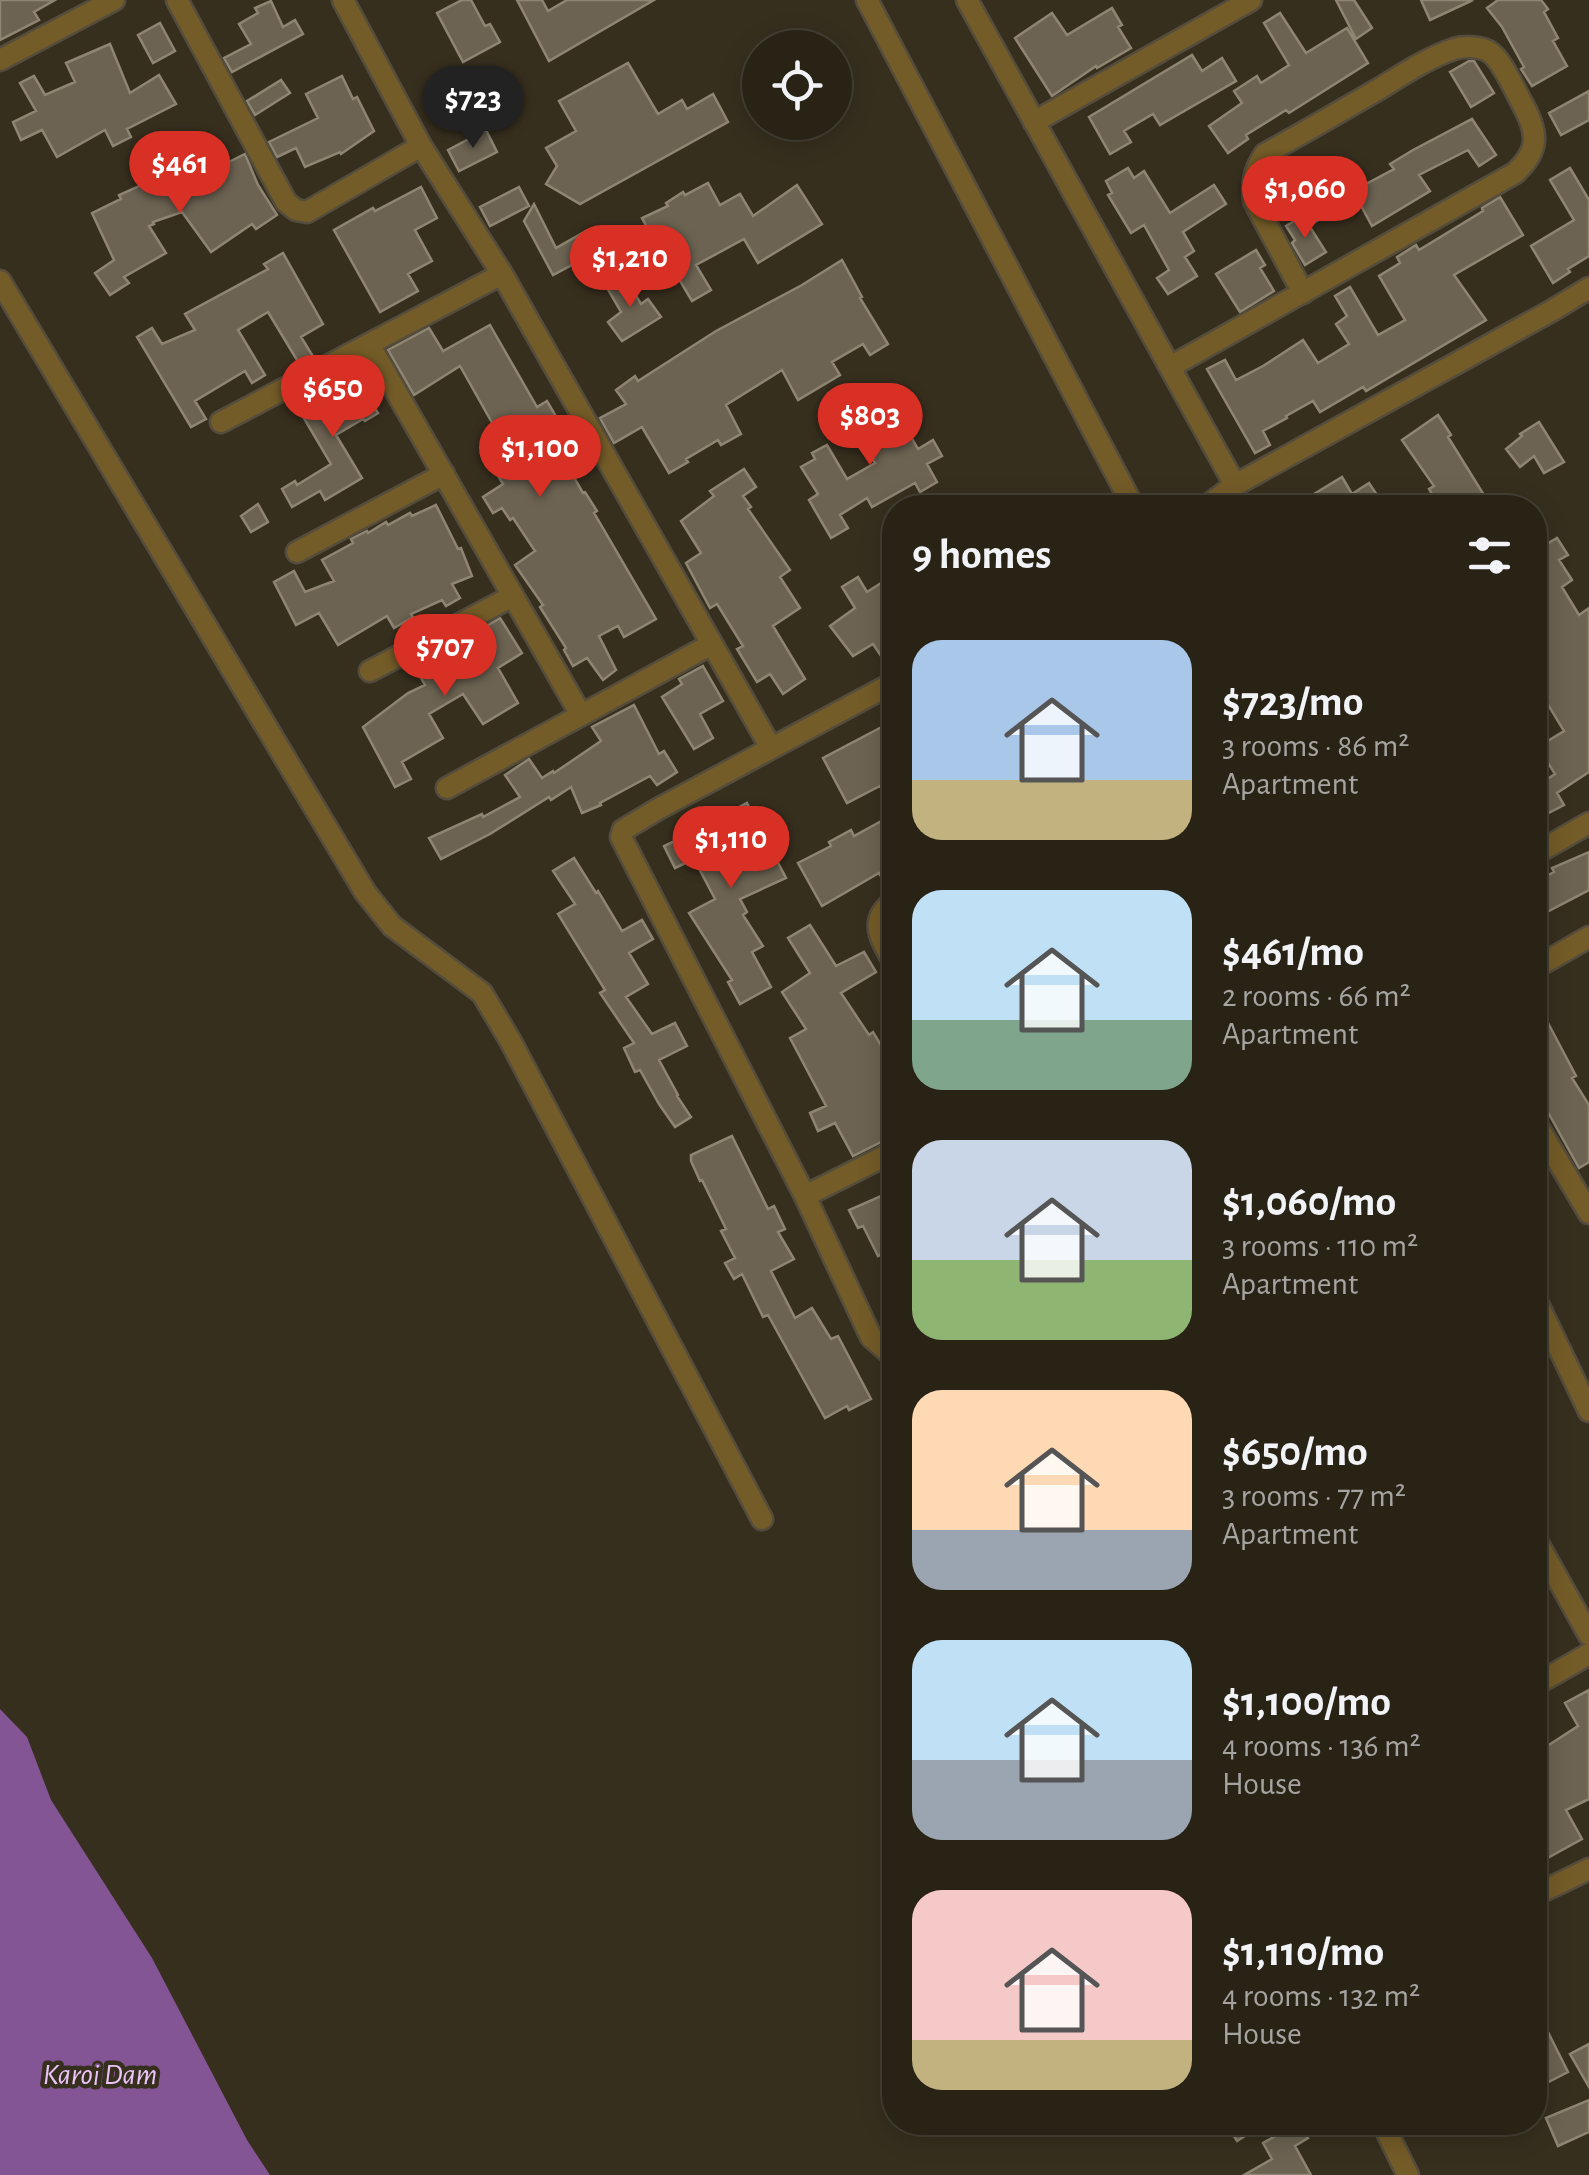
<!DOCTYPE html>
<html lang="en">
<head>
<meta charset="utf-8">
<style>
  :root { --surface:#292316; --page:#352f23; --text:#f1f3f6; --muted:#a5a4a1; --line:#454035; --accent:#d93025 }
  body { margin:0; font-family:"Alegreya Sans",sans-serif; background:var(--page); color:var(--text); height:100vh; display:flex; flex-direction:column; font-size:38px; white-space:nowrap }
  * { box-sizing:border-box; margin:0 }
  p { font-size:32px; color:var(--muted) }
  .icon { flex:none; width:55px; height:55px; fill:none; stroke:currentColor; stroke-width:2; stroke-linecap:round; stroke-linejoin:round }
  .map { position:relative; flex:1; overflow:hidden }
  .side { position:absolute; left:882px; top:495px; width:665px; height:1640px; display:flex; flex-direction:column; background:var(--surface); border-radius:40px; box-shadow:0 5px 25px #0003,0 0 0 2px var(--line) }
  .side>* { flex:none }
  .buttons { position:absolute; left:742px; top:30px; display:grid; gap:20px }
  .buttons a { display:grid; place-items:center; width:110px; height:110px; border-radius:50%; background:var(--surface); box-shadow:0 5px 25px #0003,0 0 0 2px var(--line); font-size:50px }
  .price { position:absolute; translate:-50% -85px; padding:0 22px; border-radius:35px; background:var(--accent); color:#fff; font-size:32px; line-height:65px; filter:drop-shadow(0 2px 5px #0008) }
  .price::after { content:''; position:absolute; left:50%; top:60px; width:30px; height:22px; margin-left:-15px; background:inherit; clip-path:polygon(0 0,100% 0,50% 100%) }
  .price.on { background:#222; color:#fff }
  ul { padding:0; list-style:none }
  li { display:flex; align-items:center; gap:30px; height:250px; padding:0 30px }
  li span { display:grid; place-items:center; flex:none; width:280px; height:200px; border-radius:30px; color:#555 }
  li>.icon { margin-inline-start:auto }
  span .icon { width:120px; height:120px; fill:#fffc; stroke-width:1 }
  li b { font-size:42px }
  h2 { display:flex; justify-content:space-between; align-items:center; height:120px; padding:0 30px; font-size:42px }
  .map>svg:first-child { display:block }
</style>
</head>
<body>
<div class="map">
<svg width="1589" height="2175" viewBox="0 0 1589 2175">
  <rect width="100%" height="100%" fill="#372f1e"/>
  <path fill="#845595" d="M0 1709 27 1737 51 1800 152 1958 247 2140 270 2175H0Z"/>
  <path fill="#6c6352" stroke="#8f8573" stroke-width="2.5" d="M0 0H55L34 12 39 20 0 40Z
    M462 0H471L485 26 490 24 500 42 463 62 437 13Z
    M517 0H542L548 11 567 0H654L549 61Z
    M1336 0H1354L1372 28 1356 39Z
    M1421 0H1473L1430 20Z
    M1498 0H1541L1548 9 1544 12 1558 38 1553 41 1567 66 1532 86 1521 69 1524 67 1502 27 1487 8Z
    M271 1 283 27 295 20 303 34 232 72 224 58 251 44 239 24 258 13 255 8Z
    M1112 8 1122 25 1118 27 1131 48 1097 68 1096 66 1052 96 1015 38 1052 13 1067 35Z
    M1280 13 1306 53 1347 28 1368 63 1289 113 1286 110 1246 135 1248 139 1228 153 1209 126 1242 103 1234 91 1257 76 1261 83 1289 65 1264 23Z
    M160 23 175 51 153 63 138 35Z
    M110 44 130 93 159 75 176 104 127 129 131 137 113 146 105 130 57 157 42 130 21 140 13 122 36 111 20 83 34 76 45 95 75 82 66 63Z
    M1192 55 1202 71 1222 58 1236 81 1160 125 1153 114 1124 131 1131 142 1110 154 1089 117Z
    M1469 61H1474L1494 93 1471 107 1450 72Z
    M628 63 658 114 682 100 687 109 713 94 728 122 580 204 546 184 557 166 546 148 576 131 559 101Z
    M342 76 353 99 357 97 374 131 341 154 340 152 305 167 296 148 277 157 269 142 318 118 306 94Z
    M281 80 290 93 255 115 247 101Z
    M1589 91V120L1561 135 1549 113Z
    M506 98 517 114 499 126 488 109Z
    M1472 119 1496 155 1479 166 1468 150 1419 175 1430 191 1372 226 1353 191 1394 169 1390 164 1413 150Z
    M486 130 497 152 459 171 448 150Z
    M245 154 258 185 277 215 256 229 252 224 211 252 182 212 153 222 154 224 149 226 166 253 124 277 129 283 110 295 95 273 114 260 92 213 121 199 119 195 144 184V182L159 177 167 193Z
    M1296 158 1307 175 1330 162 1352 200 1315 222 1281 168Z
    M1128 168 1134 178 1144 171 1170 213 1214 185 1226 204 1183 232 1194 251 1185 257 1197 276 1168 294 1157 278 1169 270 1144 225 1131 233 1108 195 1112 193 1106 181Z
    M1570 168 1589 200V256L1568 269 1570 272 1553 283 1531 246 1574 220 1550 180Z
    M708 183 720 205 740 194 753 216 797 185 822 224 758 263 744 239 696 265 711 290 692 301 664 254 662 255 642 218 668 206 666 203 683 192 685 195Z
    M421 187 437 218 415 230 432 261 408 274 418 291 380 312 334 230 373 208 375 211Z
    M519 187 529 206 490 226 480 207Z
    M1500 197 1523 235 1454 275 1486 320 1366 391 1363 387 1320 412 1313 401 1286 416 1287 418 1263 431 1270 445 1255 453 1207 369 1225 360 1236 380 1263 366 1303 340 1318 363 1349 344 1336 324 1347 316 1335 296 1350 287 1378 335 1405 320 1379 276 1400 263 1397 257 1416 245 1419 250 1483 211 1482 208Z
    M534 204 556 248 586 231 598 251 553 275 524 221Z
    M1303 216 1326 252 1305 265 1292 243 1295 240 1286 226Z
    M1256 250 1265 265 1260 268 1274 291 1240 312 1216 274Z
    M283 253 323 324 301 337 314 358 300 365 268 312 238 330 265 375 252 383 245 371 195 401 206 419 191 427 137 337 152 328 162 344 195 330 185 314 268 269 264 264Z
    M842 260 862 297 860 298 888 344 870 355 863 344 832 362 840 375 798 400 782 370 726 405 741 434 721 445 718 440 686 459 688 462 669 473 642 427 614 443 600 418 626 404 616 390 635 376 638 381 716 331 802 285Z
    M624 276 641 304 648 299 661 317 622 341 608 322 621 312 606 286Z
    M490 325 537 407 547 401 561 425 546 433 570 475 572 474 583 493 585 492 597 511 594 513 656 619 624 637 618 626 599 636 616 670 603 680 587 658 573 666 564 650 566 648 540 607 543 605 515 565 535 551 513 518 510 520 502 508 493 513 483 497 503 484 494 469 512 458 460 366 414 395 388 350 429 328 443 351Z
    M356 377 378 413 365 421 363 419 336 435 362 478 325 500 320 491 292 507 282 489 295 481 297 485 331 464 299 410 334 387 336 389Z
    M889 398 918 449 933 440 942 456 927 464 937 482 920 492 915 483 872 507 867 498 840 515 848 528 831 538 809 500 818 494 801 467 815 459 812 453 827 445 847 479 875 463 850 422Z
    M1438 415 1451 435 1448 437 1492 508H1440L1429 489 1434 486 1402 440Z
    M1539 422 1564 462 1544 473 1534 456 1520 467 1506 449 1522 436 1520 434Z
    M744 469 756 487 743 496 751 507 748 509 790 570 780 577 800 608 773 626 805 679 783 694 770 674 757 682 737 649 743 646 717 604 710 608 686 563 701 553 681 521 714 496 710 491Z
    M1342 477 1352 494 1369 483 1381 501 1372 508H1291Z
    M258 504 268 522 251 532 241 516Z
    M436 505 458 549 461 548 472 576 452 584 460 598 446 606 442 600 411 614 413 617 394 628 387 616 338 645 319 613 296 625 274 582 294 571 305 592 334 581 322 560 353 543 351 539 367 531 368 533 386 522 388 525 410 513 412 516Z
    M1557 538 1568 555 1559 560 1572 580 1562 587 1579 615 1589 608V772L1557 793 1564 805 1535 820V787L1555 774 1538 747 1564 731 1544 698 1548 696 1535 673V551Z
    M895 574V668L890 669 873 644 853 656 830 626 855 608 842 587 858 577 867 592Z
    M500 618 522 653 498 668 518 703 483 724 463 694 429 714 443 738 402 762 411 779 395 787 363 727 408 693 425 685 421 678 447 663 440 652 454 643 460 654 487 637 482 629Z
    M703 666 723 701 700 714 713 738 694 749 662 697 682 684 679 679Z
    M634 705 659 754 664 751 677 772 657 785 650 776 600 803 601 805 582 813 571 787 551 800 549 797 490 834 441 859 429 838 482 814 483 817 520 797 505 775 529 759 542 778 553 771 554 773 601 741 592 727Z
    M895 720V887L888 889 879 873 822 906 798 863 831 846 829 842 851 830 854 836 894 814 880 786 847 803 823 758Z
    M747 803 786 878 740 899 747 912 743 915 763 946 752 952 771 987 740 1004 728 982 732 980 689 913 715 899 694 859 675 868 664 846 725 817 724 815Z
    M1589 852V890L1541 915 1535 904V882L1554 872 1552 868Z
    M574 858 596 893 598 891 622 931 642 920 653 939 629 953 648 984 626 997 652 1034 675 1023 687 1046 659 1060 678 1095 677 1096 691 1117 675 1127 659 1104 640 1070 635 1072 624 1048 634 1043 600 993 605 990 558 914 575 904 553 871Z
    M810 925 836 966 864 952 876 972 841 993 869 1035 873 1032 895 1068V1135L853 1156 835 1123 818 1131 810 1113 826 1106 790 1038 806 1029 782 992 810 973 788 938Z
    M1547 1021 1576 1076 1572 1078 1589 1105V1162L1579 1168 1535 1089V1027Z
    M732 1136 768 1209 774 1206 785 1229 778 1232 794 1259 771 1271 795 1318 812 1308 831 1339 838 1336 871 1399 849 1410 847 1406 825 1418 768 1315 763 1317 742 1274 734 1279 725 1263 735 1258 721 1231 726 1229 702 1180 700 1181 691 1161V1155Z
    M895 1190V1247L878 1256 863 1226 858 1228 849 1210Z
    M1589 1690V1799L1566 1810 1582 1839 1535 1865V1754L1578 1726 1565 1703Z
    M1535 2006 1568 2072 1535 2089Z
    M1589 2044V2087L1570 2054Z
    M1589 2100V2132L1558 2146 1546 2118Z
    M1225 2122H1267L1237 2141Z
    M1299 2123 1308 2138 1295 2146 1311 2175H1244L1272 2159 1263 2143Z"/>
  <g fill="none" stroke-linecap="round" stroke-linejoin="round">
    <g stroke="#544d3d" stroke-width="25">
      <path id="minor" d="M177 0 286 202 296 210 307 212 421 146
        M343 0 421 146 502 274 771 748
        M867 0 1134 508
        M967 0 1235 485
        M0 60 114 0
        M1034 122 1251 0
        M0 281 365 892 392 926 482 993 511 1042 762 1519
        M369 344 581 715
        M1170 367 1515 173C1540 150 1538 133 1523 105 1515 91 1503 62 1491 53 1482 46 1464 46 1454 49 1427 58 1402 75 1379 89 1341 111 1303 133 1265 154 1254 170 1252 181 1254 201L1303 293
        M221 422 502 274
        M1204 508 1235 485 1553 310 1589 288
        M297 552 444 474
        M370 671 513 596
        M895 682 658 809 623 830 621 837 805 1196 871 1337 888 1352 895 1355
        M447 788 712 644
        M1535 854 1589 823
        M895 900C866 921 882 940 895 965
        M1535 968 1589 937
        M1535 1122 1589 1213
        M805 1196 895 1151
        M1535 1298 1589 1411
        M1535 1538 1589 1635
        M1535 1685 1589 1654
        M1535 1895 1589 1869
        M1382 2122 1408 2175"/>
    </g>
    <use href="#minor" stroke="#745c28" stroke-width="20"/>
  </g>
  <g text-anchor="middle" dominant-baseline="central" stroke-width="9" stroke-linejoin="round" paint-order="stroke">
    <g font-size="30" font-style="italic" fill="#ebc4f9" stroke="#372f1e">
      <text x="100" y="2075">Karoi Dam</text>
    </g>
  </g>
</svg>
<div class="buttons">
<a><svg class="icon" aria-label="locate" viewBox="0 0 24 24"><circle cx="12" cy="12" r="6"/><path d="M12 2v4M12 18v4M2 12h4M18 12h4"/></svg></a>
</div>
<b class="price on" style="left:473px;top:151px">$723</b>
<b class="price" style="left:180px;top:216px">$461</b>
<b class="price" style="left:1305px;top:241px">$1,060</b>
<b class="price" style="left:630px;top:310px">$1,210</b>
<b class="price" style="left:333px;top:440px">$650</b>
<b class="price" style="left:870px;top:468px">$803</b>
<b class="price" style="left:540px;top:500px">$1,100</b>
<b class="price" style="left:445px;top:699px">$707</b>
<b class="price" style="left:731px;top:891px">$1,110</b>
<section class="side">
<h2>9 homes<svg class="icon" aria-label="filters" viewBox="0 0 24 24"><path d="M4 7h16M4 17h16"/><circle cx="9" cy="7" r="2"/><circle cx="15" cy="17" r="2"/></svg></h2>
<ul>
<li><span style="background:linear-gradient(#a9c7e8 70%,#c2b280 0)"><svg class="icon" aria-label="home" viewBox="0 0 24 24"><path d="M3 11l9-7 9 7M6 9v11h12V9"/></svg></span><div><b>$723/mo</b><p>3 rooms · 86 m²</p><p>Apartment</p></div></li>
<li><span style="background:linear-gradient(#bfe0f5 65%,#7fa58c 0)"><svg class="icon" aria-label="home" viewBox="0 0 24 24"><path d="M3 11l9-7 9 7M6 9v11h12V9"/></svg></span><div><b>$461/mo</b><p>2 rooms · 66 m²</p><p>Apartment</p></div></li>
<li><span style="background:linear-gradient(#c9d6e8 60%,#8fb573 0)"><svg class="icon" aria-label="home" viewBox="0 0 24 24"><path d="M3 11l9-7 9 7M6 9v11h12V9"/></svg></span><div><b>$1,060/mo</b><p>3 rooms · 110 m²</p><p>Apartment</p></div></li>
<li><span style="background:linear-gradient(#ffd9b3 70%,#9aa5b1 0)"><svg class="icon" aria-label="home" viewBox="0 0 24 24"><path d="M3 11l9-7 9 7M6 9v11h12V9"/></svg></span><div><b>$650/mo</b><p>3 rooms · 77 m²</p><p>Apartment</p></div></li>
<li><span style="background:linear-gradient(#bfe0f5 60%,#9aa5b1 0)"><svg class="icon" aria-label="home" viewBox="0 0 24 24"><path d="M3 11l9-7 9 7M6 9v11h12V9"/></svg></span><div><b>$1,100/mo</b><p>4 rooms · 136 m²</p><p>House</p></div></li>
<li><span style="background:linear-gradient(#f6c9c9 75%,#c2b280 0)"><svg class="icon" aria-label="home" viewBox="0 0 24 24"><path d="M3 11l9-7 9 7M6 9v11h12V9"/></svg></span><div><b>$1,110/mo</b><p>4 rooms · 132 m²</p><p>House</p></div></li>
</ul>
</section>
</div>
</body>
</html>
